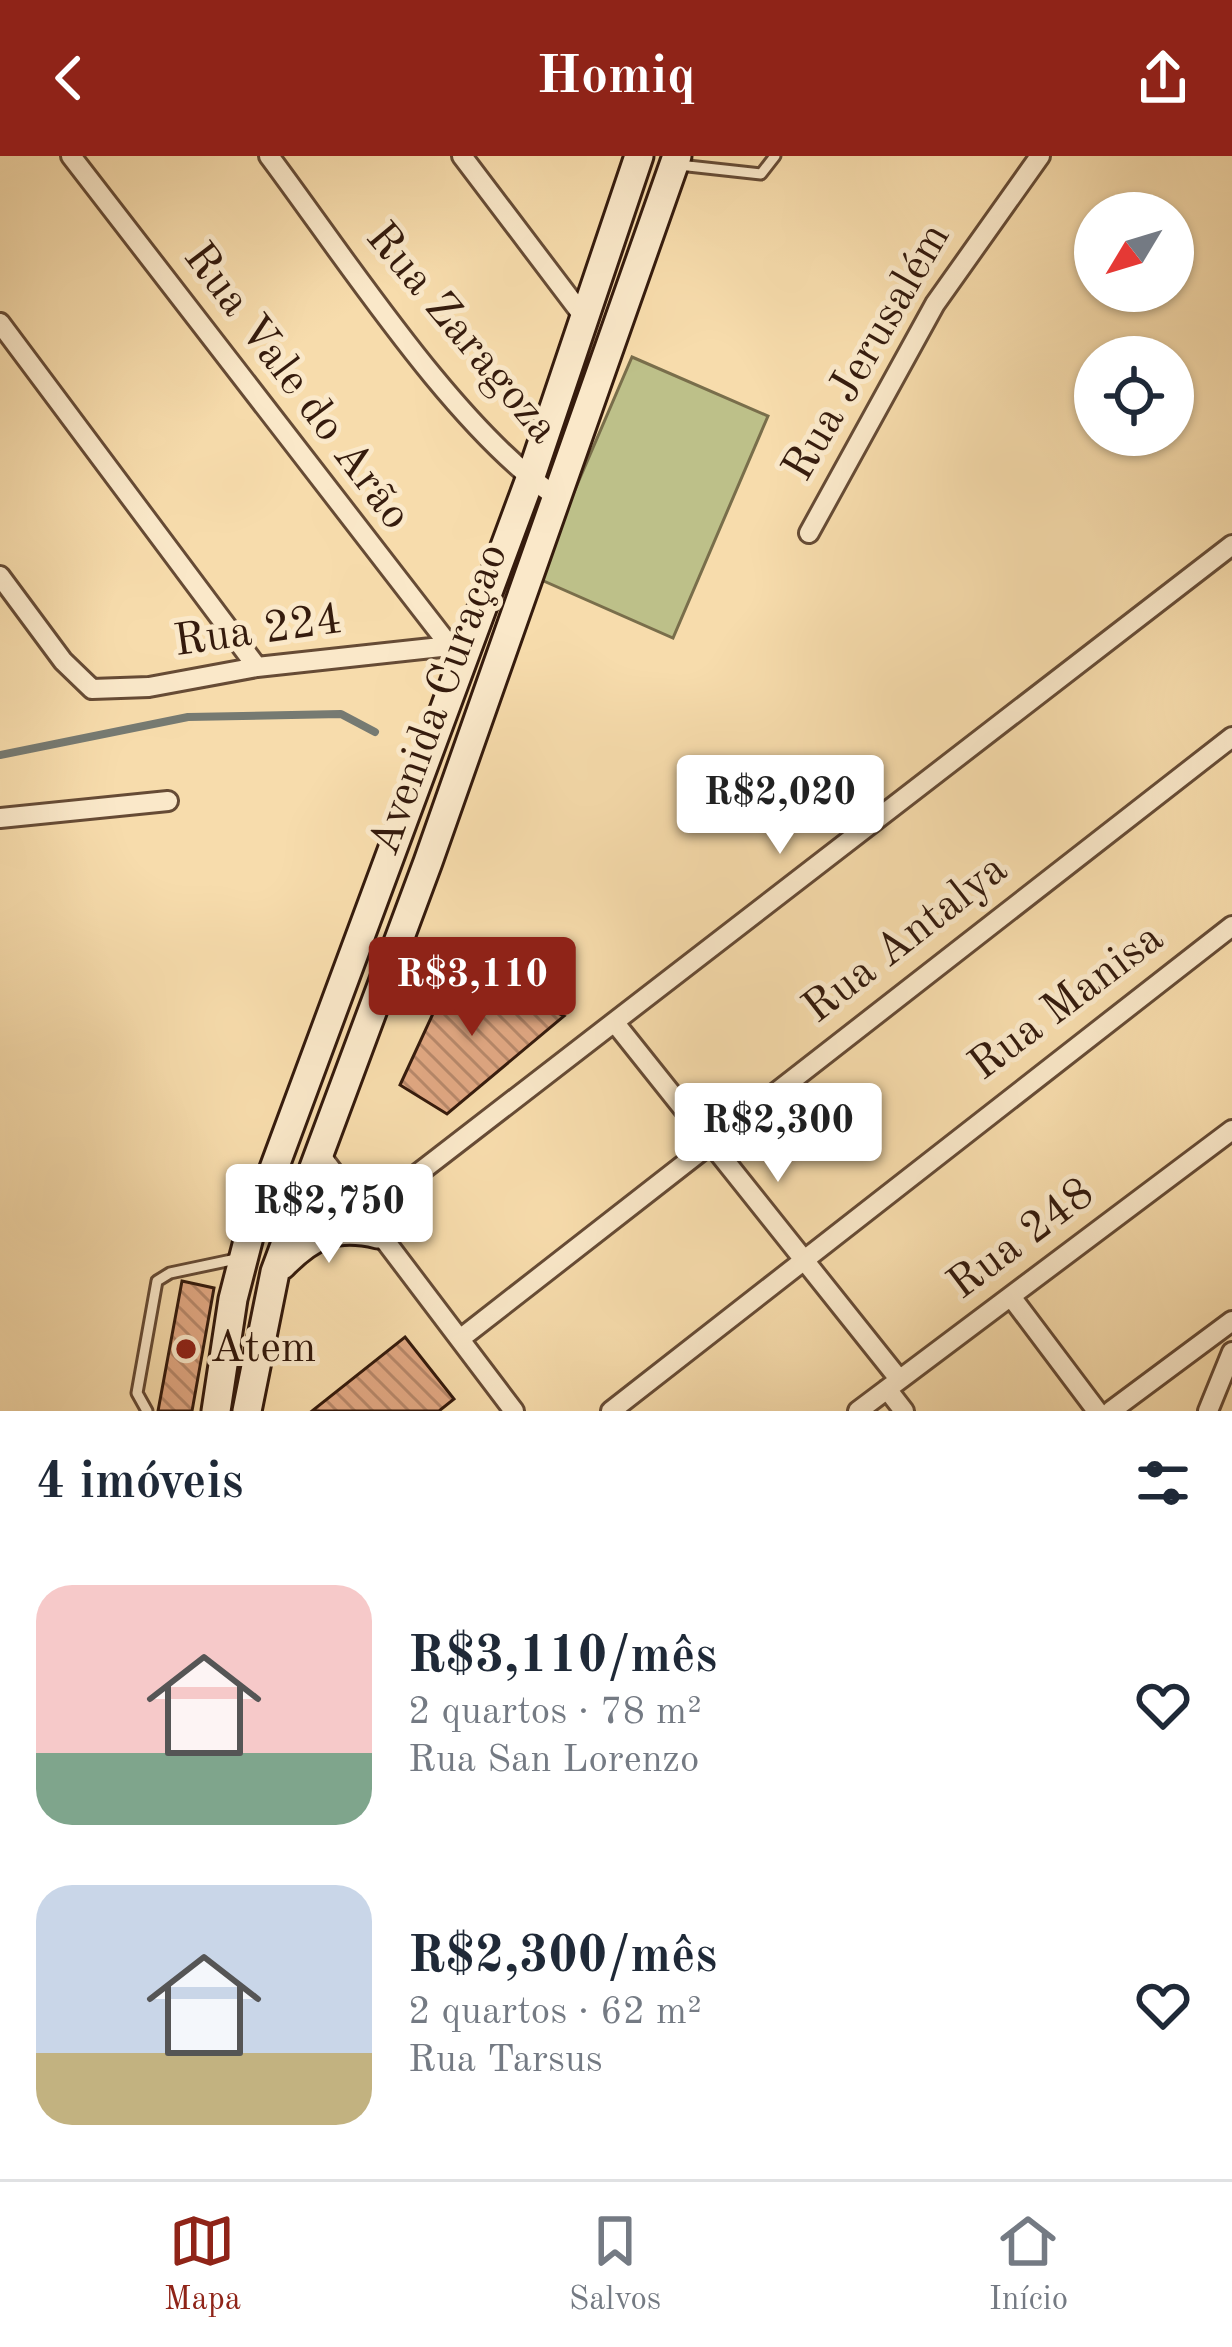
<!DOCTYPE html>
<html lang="pt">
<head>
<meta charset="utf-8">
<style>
  :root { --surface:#fff; --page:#f6f6f7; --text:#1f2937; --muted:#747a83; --line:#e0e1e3; --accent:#8f2418 }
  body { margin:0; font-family:"Old Standard TT",serif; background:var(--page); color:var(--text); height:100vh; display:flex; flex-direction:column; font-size:45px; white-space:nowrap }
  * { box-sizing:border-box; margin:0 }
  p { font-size:39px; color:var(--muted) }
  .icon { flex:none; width:66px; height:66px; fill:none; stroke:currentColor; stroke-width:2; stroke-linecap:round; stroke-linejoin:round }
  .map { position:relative; height:1255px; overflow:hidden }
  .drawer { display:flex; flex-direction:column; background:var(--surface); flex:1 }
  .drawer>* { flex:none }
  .needle { width:78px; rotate:232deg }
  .buttons { position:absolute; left:1074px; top:36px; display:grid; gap:24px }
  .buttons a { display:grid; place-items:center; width:120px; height:120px; border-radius:50%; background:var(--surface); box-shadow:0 3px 9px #0004; font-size:60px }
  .price { position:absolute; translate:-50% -102px; padding:0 27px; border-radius:12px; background:#fff; color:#222; font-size:39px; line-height:78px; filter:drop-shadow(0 3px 6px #0008) }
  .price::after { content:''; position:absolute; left:50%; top:72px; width:36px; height:27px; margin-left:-18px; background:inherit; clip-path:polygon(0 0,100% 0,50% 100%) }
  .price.active { background:var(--accent); color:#fff }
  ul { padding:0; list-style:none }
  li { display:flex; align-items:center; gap:36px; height:300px; padding:0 36px }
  li span { display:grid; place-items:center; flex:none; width:336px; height:240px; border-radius:36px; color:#555 }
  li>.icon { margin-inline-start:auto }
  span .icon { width:144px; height:144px; fill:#fffc; stroke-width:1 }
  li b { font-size:51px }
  h2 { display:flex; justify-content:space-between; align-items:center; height:144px; padding:0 36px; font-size:51px }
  header { display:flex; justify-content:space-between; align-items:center; height:156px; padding:0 36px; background:var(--accent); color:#fff; font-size:54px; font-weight:600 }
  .tabs { display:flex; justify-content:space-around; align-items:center; height:168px; border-top:3px solid var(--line); background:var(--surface); font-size:33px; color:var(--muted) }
  .tabs a { display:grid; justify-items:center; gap:6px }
  .tabs .active { color:var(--accent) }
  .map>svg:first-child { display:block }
</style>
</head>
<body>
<header><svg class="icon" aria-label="back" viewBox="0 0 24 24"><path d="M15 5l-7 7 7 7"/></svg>Homiq<svg class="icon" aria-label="share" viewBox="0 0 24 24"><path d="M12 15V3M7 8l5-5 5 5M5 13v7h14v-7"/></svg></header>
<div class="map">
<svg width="1232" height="1255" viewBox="0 0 1232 1255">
  <defs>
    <pattern id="building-back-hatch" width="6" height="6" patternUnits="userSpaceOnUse" patternTransform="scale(3)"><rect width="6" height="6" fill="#e1a883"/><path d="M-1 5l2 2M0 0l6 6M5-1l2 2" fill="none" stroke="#b7886a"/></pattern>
  </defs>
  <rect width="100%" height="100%" fill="#f7dcac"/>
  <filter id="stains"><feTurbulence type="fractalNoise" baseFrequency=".00167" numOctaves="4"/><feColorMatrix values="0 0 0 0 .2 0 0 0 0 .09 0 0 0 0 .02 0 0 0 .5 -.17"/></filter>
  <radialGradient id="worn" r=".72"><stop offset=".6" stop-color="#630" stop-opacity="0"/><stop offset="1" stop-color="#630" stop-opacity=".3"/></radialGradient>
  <path fill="#bdc089" stroke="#796e4b" stroke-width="3" d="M632 201 768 260 673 482 537 422Z"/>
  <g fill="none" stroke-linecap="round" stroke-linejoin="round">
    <path stroke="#767a72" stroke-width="8" d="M0 599 188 561 341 558 375 576"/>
  </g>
  <path fill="url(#building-back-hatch)" stroke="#351b0d" stroke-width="3" d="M455 810 564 860 447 958 400 929Z
    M182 1125 214 1132 192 1255H158Z
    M405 1181 454 1243 439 1255H312Z"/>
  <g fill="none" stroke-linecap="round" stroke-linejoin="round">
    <g stroke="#664b35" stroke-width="15">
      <path id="service" d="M679 9 761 18 775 0
        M147 1255 137 1237 157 1125 170 1117 241 1102"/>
    </g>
    <g stroke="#664b35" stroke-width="24">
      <path id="minor" d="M71 0 463 507
        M269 0C344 100 456 274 557 341
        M462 0 584 161
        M0 167 257 511
        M809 377 935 148 1040 0
        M0 420 63 505 92 533 149 531 257 511 450 490
        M0 662 168 645
        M615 867 899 1223
        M321 1000 514 1255
        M363 1060 1232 389
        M1012 1142 1097 1255
        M460 1183 1232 581
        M887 1233 904 1255
        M611 1255 1232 770
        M858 1255 1232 974
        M1111 1255 1232 1165
        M1208 1255 1232 1196"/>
    </g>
    <g stroke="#351b0d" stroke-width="33">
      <path id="secondary" d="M282 1109C312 1078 336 1068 378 1078
        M216 1255 233 1143 250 1077 530 323 639 0
        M247 1255 275 1116 428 706 677 0"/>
    </g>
    <use href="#service" stroke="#fae8c9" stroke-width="9"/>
    <use href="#minor" stroke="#fae8c9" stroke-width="18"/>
    <use href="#secondary" stroke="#fae8c9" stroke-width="27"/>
  </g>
  <circle fill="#8f2418" stroke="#fae8c9" stroke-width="4.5" cx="186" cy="1193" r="12"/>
  <g text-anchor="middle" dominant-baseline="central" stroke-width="10" stroke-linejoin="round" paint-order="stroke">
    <g font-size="45" fill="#351b0d" stroke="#fae8c9">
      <text transform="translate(461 178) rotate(50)">Rua Zaragoza</text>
      <text transform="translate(868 197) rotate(-60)">Rua Jerusalém</text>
      <text transform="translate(296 231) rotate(53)">Rua Vale do Arão</text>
      <text transform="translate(258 476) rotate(-8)">Rua 224</text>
      <text transform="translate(440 544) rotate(-70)">Avenida Curaçao</text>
      <text transform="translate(906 784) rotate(-38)">Rua Antalya</text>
      <text transform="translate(1067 847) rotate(-37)">Rua Manisa</text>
      <text transform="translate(1022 1084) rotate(-37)">Rua 248</text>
    </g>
    <g font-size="45" fill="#351b0d" stroke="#fae8c9" text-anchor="start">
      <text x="210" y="1193">Atem</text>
    </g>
  </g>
  <rect width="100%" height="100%" filter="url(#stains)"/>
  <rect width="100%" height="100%" fill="url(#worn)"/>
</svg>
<div class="buttons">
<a><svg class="needle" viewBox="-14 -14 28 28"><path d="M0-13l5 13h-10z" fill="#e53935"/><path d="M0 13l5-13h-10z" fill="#747a83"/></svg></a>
<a><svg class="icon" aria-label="locate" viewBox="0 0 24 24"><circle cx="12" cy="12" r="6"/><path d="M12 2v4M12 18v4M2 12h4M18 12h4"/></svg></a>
</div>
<b class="price" style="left:780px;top:701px">R$2,020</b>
<b class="price active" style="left:472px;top:883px">R$3,110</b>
<b class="price" style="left:778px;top:1029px">R$2,300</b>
<b class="price" style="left:329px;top:1110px">R$2,750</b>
</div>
<section class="drawer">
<h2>4 imóveis<svg class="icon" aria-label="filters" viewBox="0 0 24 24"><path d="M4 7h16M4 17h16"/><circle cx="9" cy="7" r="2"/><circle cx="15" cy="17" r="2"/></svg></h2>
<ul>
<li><span style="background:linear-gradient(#f6c9c9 70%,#7fa58c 0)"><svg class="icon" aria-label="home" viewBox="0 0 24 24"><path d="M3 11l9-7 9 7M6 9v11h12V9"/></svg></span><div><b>R$3,110/mês</b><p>2 quartos · 78 m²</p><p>Rua San Lorenzo</p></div><svg class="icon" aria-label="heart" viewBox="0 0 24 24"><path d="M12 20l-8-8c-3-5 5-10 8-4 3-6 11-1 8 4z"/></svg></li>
<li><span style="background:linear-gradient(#c9d6e8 70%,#c2b280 0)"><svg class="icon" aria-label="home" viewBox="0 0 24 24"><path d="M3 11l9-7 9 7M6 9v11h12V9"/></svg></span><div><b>R$2,300/mês</b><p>2 quartos · 62 m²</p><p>Rua Tarsus</p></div><svg class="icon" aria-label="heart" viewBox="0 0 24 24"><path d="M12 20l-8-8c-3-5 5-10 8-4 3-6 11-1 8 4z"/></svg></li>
</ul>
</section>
<nav class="tabs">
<a class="active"><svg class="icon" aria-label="map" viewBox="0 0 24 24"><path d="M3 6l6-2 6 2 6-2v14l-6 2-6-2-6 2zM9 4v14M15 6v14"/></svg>Mapa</a>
<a><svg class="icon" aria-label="saved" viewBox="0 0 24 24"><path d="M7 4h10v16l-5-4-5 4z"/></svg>Salvos</a>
<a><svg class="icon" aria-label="home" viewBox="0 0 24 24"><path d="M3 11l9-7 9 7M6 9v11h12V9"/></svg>Início</a>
</nav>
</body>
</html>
